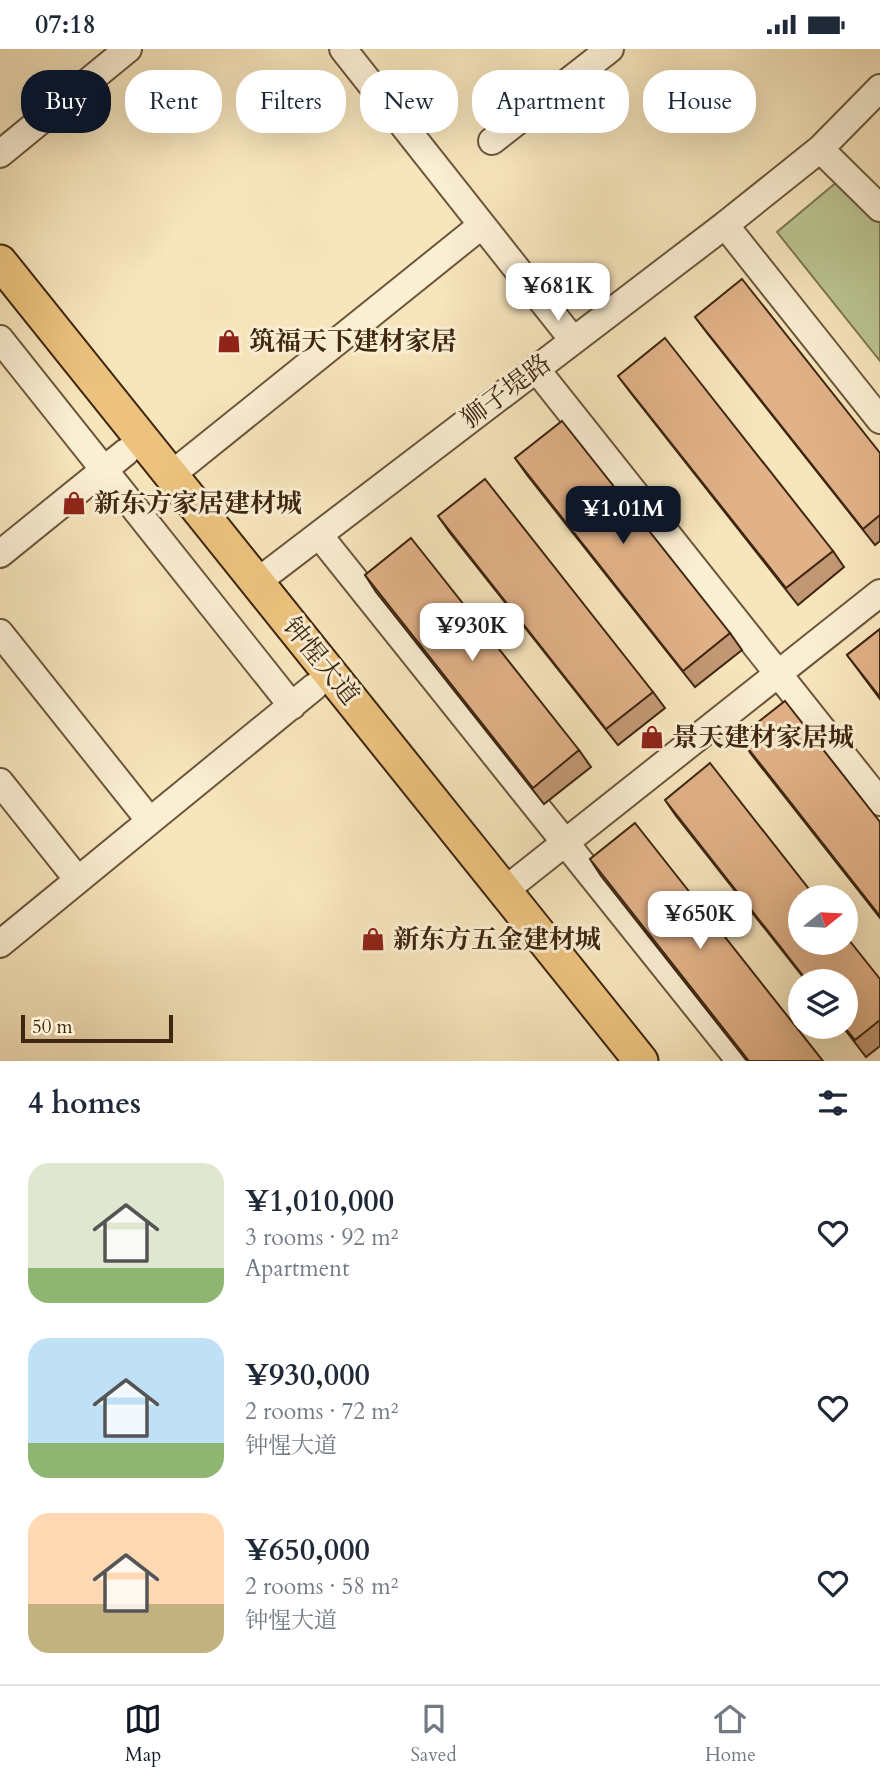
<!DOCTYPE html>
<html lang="en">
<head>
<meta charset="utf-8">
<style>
  :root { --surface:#fff; --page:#f2f2f3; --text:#1f2937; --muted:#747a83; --line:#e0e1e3; --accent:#111827 }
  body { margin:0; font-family:Cardo,"Noto Serif SC",serif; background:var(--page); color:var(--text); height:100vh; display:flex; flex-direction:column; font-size:26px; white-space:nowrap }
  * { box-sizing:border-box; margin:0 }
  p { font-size:23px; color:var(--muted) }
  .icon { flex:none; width:38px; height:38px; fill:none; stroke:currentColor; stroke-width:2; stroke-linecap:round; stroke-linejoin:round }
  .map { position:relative; height:1012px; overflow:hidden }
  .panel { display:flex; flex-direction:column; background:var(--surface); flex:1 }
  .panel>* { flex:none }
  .hud { position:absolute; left:21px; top:21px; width:838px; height:63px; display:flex; gap:14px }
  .needle { width:46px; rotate:72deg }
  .tools { position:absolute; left:788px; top:836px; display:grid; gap:14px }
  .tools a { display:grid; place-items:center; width:70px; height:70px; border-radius:50%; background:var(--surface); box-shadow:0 7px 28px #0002; font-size:35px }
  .scale { position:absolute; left:21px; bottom:18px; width:152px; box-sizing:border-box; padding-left:7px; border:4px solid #3e2610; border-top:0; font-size:19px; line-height:24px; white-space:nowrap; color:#3e2610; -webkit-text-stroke:5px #faeed3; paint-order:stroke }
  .price { position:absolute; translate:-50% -60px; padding:0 16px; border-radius:14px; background:#fff; color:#222; font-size:23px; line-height:46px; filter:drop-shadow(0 2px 4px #0008) }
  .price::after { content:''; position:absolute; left:50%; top:42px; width:21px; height:16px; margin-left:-10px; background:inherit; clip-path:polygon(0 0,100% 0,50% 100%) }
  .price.selected { background:var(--accent); color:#fff }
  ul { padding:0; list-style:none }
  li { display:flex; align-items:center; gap:21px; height:175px; padding:0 28px }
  li span { display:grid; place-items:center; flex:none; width:196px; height:140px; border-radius:21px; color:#555 }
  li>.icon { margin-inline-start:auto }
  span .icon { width:84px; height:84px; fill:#fffc; stroke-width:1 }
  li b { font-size:30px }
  h2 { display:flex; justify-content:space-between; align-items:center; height:84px; padding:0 28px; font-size:30px }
  .pill { padding:0 24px; border-radius:28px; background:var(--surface); box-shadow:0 7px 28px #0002; font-size:24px; line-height:63px }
  .pill.selected { background:var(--accent); color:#fff }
  .status { display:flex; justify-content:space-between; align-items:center; height:49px; padding:0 35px; background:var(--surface); direction:ltr }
  .status svg { height:19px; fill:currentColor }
  .menu { display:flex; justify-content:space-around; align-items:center; height:98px; border-top:2px solid var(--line); background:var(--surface); font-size:19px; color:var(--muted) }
  .menu a { display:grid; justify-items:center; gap:4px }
  .menu .selected { color:var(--accent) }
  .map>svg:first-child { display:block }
</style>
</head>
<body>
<div class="status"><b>07:18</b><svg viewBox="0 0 49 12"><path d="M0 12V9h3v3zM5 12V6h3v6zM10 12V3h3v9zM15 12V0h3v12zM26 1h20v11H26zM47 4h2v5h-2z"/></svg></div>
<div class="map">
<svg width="880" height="1012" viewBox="0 0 880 1012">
  <rect width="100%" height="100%" fill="#f7e5bc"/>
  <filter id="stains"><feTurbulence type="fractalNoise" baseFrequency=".00286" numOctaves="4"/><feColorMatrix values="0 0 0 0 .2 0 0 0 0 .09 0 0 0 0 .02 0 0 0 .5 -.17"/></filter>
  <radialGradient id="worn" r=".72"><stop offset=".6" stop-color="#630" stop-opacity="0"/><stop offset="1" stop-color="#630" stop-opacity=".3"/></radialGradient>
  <path fill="#bbc592" stroke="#7c7651" stroke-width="2" d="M838 132 880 169V312L777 183Z"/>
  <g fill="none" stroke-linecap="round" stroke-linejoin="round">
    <g stroke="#6c563b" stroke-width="30">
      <path id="minor" d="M343 0 573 291
        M492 92 610 0
        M820 100 880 159
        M0 105 128 0
        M725 176 880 371
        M0 290 292 657
        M536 320 880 753
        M171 426 482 176
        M319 486 740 1012
        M0 505 126 403
        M257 533 725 176 820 100 880 39
        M0 584 150 772 0 895
        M0 733 78 831
        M150 772 314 638
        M504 842 880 544"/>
    </g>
    <g stroke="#3e2610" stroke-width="37">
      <path id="major" d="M0 213 641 1012"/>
    </g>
    <use href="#minor" stroke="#faeed3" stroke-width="26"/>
    <use href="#major" stroke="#ecc27e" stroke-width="33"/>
  </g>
  <path fill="#c29874" stroke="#3e2610" stroke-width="2" d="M695 268 880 404V492L875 496 707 284Z
    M618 327 833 502 844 518 798 556 630 343Z
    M515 409 730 584 742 601 695 638 527 426Z
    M438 467 653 643 665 659 618 696 450 484Z
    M365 526 579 701 591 718 544 755 376 543Z
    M880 580V650L847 606Z
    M739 688 880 773V869L751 705Z
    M665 751 880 930V997L866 1008 843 978H845V933H807L676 767Z
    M590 810 823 1012H747L601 827Z"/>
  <path fill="#e1b187" stroke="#3e2610" stroke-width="2" d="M742 230 880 404V466L863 480 695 268Z
    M665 289 833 502 786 539 618 327Z
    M562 372 730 584 683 622 515 409Z
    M485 430 653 643 606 680 438 467Z
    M411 489 579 701 533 739 365 526Z
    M880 580V648L847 606Z
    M785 652 880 773V867L739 688Z
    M710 714 816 849H800V894H845V886L880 930V971L855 991 844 978H845V933H808L665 751Z
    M635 774 823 1012H749L590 810Z"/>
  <defs>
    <g id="shop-bare" transform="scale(1.89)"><path d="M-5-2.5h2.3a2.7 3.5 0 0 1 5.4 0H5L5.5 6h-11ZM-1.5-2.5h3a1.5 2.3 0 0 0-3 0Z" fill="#8f2418" stroke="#faeed3" stroke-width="2.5" paint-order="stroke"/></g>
  </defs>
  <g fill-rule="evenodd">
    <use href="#shop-bare" x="229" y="292"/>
    <use href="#shop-bare" x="74" y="454"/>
    <use href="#shop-bare" x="652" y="688"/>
    <use href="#shop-bare" x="373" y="890"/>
  </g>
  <g text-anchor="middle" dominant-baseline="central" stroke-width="6" stroke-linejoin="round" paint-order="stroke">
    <g font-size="26" font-weight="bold" fill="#3e2610" stroke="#faeed3" text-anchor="start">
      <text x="249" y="292">筑福天下建材家居</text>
      <text x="94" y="454">新东方家居建材城</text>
      <text x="672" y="688">景天建材家居城</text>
      <text x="393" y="890">新东方五金建材城</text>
    </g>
    <g font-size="26" fill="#3e2610" stroke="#faeed3">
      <text transform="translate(506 342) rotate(-37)">狮子堤路</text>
      <text transform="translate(321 612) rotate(51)">钟惺大道</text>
    </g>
  </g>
  <rect width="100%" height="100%" filter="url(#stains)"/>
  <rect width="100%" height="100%" fill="url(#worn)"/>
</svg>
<div class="tools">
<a><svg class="needle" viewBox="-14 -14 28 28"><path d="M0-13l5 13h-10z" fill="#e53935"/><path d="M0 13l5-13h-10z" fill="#747a83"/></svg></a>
<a><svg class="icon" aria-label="layers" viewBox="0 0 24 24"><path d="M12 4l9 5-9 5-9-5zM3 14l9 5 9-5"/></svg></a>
</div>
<div class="scale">50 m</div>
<b class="price" style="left:558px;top:274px">¥681K</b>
<b class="price selected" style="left:623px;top:497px">¥1.01M</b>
<b class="price" style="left:472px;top:614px">¥930K</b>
<b class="price" style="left:700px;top:902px">¥650K</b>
<div class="hud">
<a class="pill selected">Buy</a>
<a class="pill">Rent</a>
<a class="pill">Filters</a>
<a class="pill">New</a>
<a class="pill">Apartment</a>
<a class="pill">House</a>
</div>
</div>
<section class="panel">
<h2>4 homes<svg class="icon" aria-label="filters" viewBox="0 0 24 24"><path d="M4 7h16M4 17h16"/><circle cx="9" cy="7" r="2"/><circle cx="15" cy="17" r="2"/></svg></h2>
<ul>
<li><span style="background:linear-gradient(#dfe7d0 75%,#8fb573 0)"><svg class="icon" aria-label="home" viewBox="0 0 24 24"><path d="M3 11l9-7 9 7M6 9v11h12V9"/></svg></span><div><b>¥1,010,000</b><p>3 rooms · 92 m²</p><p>Apartment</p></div><svg class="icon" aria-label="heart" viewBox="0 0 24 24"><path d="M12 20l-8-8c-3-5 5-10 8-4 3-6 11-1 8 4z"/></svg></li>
<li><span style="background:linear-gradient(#bfe0f5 75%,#8fb573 0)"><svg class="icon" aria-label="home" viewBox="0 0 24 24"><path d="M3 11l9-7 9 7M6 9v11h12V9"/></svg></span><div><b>¥930,000</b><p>2 rooms · 72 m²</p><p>钟惺大道</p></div><svg class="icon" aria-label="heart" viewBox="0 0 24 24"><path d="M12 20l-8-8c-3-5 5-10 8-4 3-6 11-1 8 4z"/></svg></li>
<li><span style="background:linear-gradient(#ffd9b3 65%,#c2b280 0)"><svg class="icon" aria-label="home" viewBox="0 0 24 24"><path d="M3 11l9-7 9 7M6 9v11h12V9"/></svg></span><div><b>¥650,000</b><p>2 rooms · 58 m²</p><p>钟惺大道</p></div><svg class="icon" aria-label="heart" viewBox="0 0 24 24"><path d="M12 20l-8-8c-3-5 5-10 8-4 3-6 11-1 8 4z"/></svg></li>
</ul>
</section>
<nav class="menu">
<a class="selected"><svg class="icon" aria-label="map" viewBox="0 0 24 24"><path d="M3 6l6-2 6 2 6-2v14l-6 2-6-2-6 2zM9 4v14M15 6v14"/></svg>Map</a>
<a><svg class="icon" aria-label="saved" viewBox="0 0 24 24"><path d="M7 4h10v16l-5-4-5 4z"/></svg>Saved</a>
<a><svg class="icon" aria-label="home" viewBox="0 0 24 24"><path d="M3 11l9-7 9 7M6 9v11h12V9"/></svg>Home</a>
</nav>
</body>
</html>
